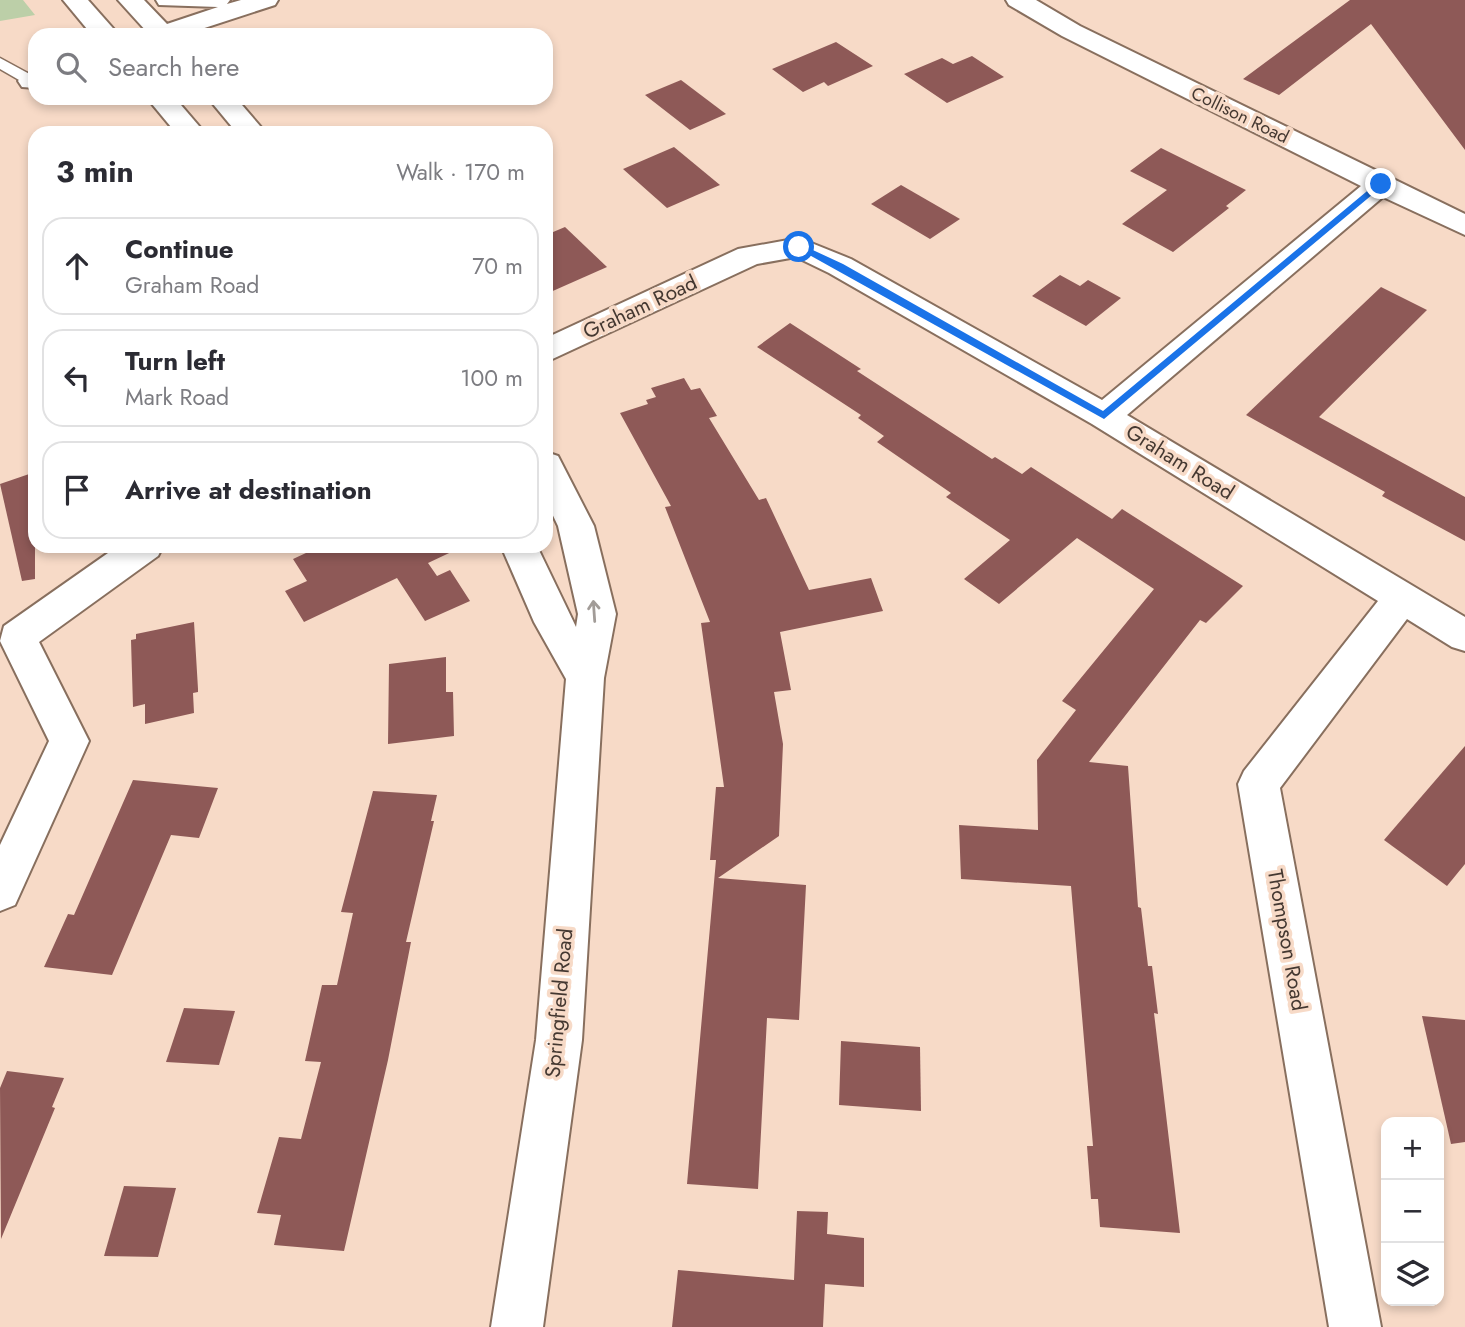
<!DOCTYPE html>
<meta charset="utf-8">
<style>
body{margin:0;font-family:Jost,sans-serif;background:#f7f7f7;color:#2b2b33}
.controls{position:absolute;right:21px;bottom:21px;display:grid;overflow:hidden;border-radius:14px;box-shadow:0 4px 10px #0003}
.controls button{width:63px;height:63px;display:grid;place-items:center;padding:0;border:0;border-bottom:2px solid #e1e1e2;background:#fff;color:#2b2b33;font:35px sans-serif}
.stop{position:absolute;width:21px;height:21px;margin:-16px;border:5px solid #1a73e8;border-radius:50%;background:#fff}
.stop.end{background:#1a73e8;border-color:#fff;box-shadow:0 2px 7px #0008}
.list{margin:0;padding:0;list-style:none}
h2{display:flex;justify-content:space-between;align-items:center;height:91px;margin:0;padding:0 28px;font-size:30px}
h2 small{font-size:23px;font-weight:400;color:#7c7c81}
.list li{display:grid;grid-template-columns:46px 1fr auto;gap:21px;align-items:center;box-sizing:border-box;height:98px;margin:0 14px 14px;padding:0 14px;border:2px solid #e1e1e2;border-radius:21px}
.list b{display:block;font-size:26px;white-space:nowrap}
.list p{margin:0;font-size:23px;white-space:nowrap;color:#7c7c81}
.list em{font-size:23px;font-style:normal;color:#7c7c81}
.icon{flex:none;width:38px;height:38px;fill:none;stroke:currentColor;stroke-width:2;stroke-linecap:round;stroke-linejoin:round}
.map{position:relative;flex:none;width:1465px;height:1327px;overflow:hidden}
.search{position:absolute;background:#fff;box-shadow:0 4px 10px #0003;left:28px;top:28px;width:525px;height:77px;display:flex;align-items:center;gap:18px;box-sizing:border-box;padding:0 24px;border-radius:21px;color:#7c7c81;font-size:26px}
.panel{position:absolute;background:#fff;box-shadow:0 4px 10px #0003;left:28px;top:126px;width:525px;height:427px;border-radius:21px}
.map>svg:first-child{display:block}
.green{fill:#bccfa8}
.building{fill:#8e5957}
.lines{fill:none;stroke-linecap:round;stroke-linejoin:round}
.lane-casing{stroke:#886f5e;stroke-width:3}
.street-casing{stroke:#886f5e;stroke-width:4}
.secondary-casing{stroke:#886f5e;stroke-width:4}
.lane{fill:#fff;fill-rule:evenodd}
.street{fill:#fff;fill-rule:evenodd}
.secondary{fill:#fff;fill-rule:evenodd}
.oneway{stroke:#a29c98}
.route{fill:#1a73e8}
.labels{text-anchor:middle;stroke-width:7;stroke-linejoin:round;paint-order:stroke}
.far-street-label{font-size:18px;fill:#443831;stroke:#f7dac7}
.street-label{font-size:21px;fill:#443831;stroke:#f7dac7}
</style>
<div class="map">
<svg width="1465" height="1327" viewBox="0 0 1465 1327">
<rect width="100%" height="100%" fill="#f7dac7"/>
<path class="green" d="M0 0H23L35 15 0 21Z"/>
<g class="building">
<path d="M1350 0H1465V150L1371 24 1279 95 1243 79Z"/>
<path d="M836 42 873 66 828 86 824 82 803 92 772 69Z"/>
<path d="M972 56 1004 77 947 103 904 74 942 58 953 64Z"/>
<path d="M681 80 726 114 690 130 645 95Z"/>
<path d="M674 147 720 185 667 208 623 169Z"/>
<path d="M1161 148 1246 190 1226 206 1229 208 1173 252 1122 224 1167 190 1130 171Z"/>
<path d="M901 185 960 219 930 239 871 204Z"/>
<path d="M565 227 607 267 546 294V235Z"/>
<path d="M1060 275 1080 286 1088 280 1121 298 1086 326 1032 296Z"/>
<path d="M1381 287 1427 310 1319 417 1465 497V541L1382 496 1385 492 1246 415Z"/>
<path d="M790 323 861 369 857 371 992 459 995 457 1022 474 1031 467 1112 519 1122 509 1243 586 1206 623 1200 620 1089 762 1128 766 1138 907 1141 908 1148 966H1152L1158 1014 1154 1013 1180 1233 1100 1227 1098 1199H1091L1087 1146H1093L1071 886 961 879 959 825 1038 830 1037 760 1076 710 1062 701 1154 589 1077 538 999 604 964 579 1010 540 946 497 951 493 877 442 884 436 858 418 861 415 757 347Z"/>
<path d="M684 378 691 390 700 388 717 416 709 418 759 500 766 498 809 590 871 578 883 611 780 632 791 690 774 692 783 744 779 836 718 878 806 885 799 1020 767 1018 758 1189 687 1184 716 860H710L716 787H724L701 623 710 622 665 507 671 506 620 413 648 404 646 400 656 397 651 388Z"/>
<path d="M35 472V579L22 581 0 484Z"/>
<path d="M321 546H464L428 563 437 576 450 570 470 601 425 621 397 578 304 622 285 591 307 581 293 559Z"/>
<path d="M194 622 198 689V692L193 693 194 713 145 724V704L133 707 131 640 136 639V634Z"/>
<path d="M446 657V692H453L454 736 388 744 389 664Z"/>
<path d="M1465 746V864L1447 886 1384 840Z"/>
<path d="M133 780 218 788 199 838 171 835 112 975 44 967 68 914 74 915Z"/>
<path d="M373 791 437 795 431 821H434L406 942H411L388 1060 344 1251 274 1245 281 1215 257 1213 279 1137 301 1139 321 1062 305 1061 322 985H337L353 913 341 912Z"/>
<path d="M184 1008 235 1011 219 1065 166 1062Z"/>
<path d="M1422 1016 1465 1020V1142L1451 1144Z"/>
<path d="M841 1041 920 1047 921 1111 839 1105Z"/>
<path d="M7 1071 64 1078 52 1107 55 1108 1 1239 0 1088Z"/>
<path d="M124 1186 176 1188 158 1257 104 1256Z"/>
<path d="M797 1211 828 1212 827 1234 864 1238V1287L825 1284 823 1327H672L678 1270 794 1280Z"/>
</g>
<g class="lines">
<g class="lane-casing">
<path id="lane" d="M0 58 35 77V85L26 84 0 69Z"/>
</g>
<g class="street-casing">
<g id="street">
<path d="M1006 0H1036L1080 26 1465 214V235L1383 197 1127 415 1465 617V651L1452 647 1407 619 1280 788 1381 1327H1329L1238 784 1244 771 1378 601 1092 424 829 273 796 257 757 264 546 362V338L738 249 799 238 851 259 1102 400 1361 186 1062 36 1009 5Z"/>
<path d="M118 546H163L158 556 39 642 89 741 15 905 0 911V845L49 741 0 641 4 626Z"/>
</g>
</g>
<g class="secondary-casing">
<g id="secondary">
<path d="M63 0H88L119 35H92Z"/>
<path d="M118 0H144L167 24 218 7 159 5 156 0H230L227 4 241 0H278L275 5 183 35H144L147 32Z"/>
<path d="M35 72V88L22 87 18 81 22 75Z"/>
<path d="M147 98H175L205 133H176Z"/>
<path d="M208 98H236L266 133H237Z"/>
<path d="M546 452 558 456 594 526 616 614 604 678 582 1040 543 1327H491L536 1040 566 679 534 622 501 546H537L576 627 578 614 558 526 546 501Z"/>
</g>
</g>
<use href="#lane" class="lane"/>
<use href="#street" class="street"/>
<use href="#secondary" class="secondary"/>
</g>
<defs><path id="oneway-shaft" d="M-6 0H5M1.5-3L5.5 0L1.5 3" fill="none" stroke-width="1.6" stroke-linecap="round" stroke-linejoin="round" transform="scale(1.75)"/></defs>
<use class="oneway" href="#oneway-shaft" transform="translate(594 611) rotate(-94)"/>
<path class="route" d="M1378 182 1385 184 1104 419 795 247 802 245 843 264 1103 411Z"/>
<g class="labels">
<g class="far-street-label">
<text transform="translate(1240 115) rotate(26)" y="6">Collison Road</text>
</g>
<g class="street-label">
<text transform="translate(640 307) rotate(-25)" y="7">Graham Road</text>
<text transform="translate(1180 462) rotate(32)" y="7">Graham Road</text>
<text transform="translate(1287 940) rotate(80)" y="7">Thompson Road</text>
<text transform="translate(559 1003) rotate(-85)" y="7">Springfield Road</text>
</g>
</g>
</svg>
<div class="controls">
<button>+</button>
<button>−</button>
<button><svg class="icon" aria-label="layers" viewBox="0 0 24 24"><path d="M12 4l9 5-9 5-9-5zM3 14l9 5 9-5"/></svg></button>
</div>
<div class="stop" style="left:799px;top:247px"></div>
<div class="stop end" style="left:1381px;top:184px"></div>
<div class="search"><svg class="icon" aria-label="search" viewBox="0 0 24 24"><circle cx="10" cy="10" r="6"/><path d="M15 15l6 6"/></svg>Search here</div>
<section class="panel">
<h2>3 min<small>Walk · 170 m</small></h2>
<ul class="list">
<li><svg class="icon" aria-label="ahead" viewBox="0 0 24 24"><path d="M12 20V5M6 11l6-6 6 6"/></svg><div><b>Continue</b><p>Graham Road</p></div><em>70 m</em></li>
<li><svg class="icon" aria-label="left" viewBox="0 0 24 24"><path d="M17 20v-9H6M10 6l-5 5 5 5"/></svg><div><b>Turn left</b><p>Mark Road</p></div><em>100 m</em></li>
<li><svg class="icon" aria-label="arrive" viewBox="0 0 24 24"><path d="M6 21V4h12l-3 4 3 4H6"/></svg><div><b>Arrive at destination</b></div></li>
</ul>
</section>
</div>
